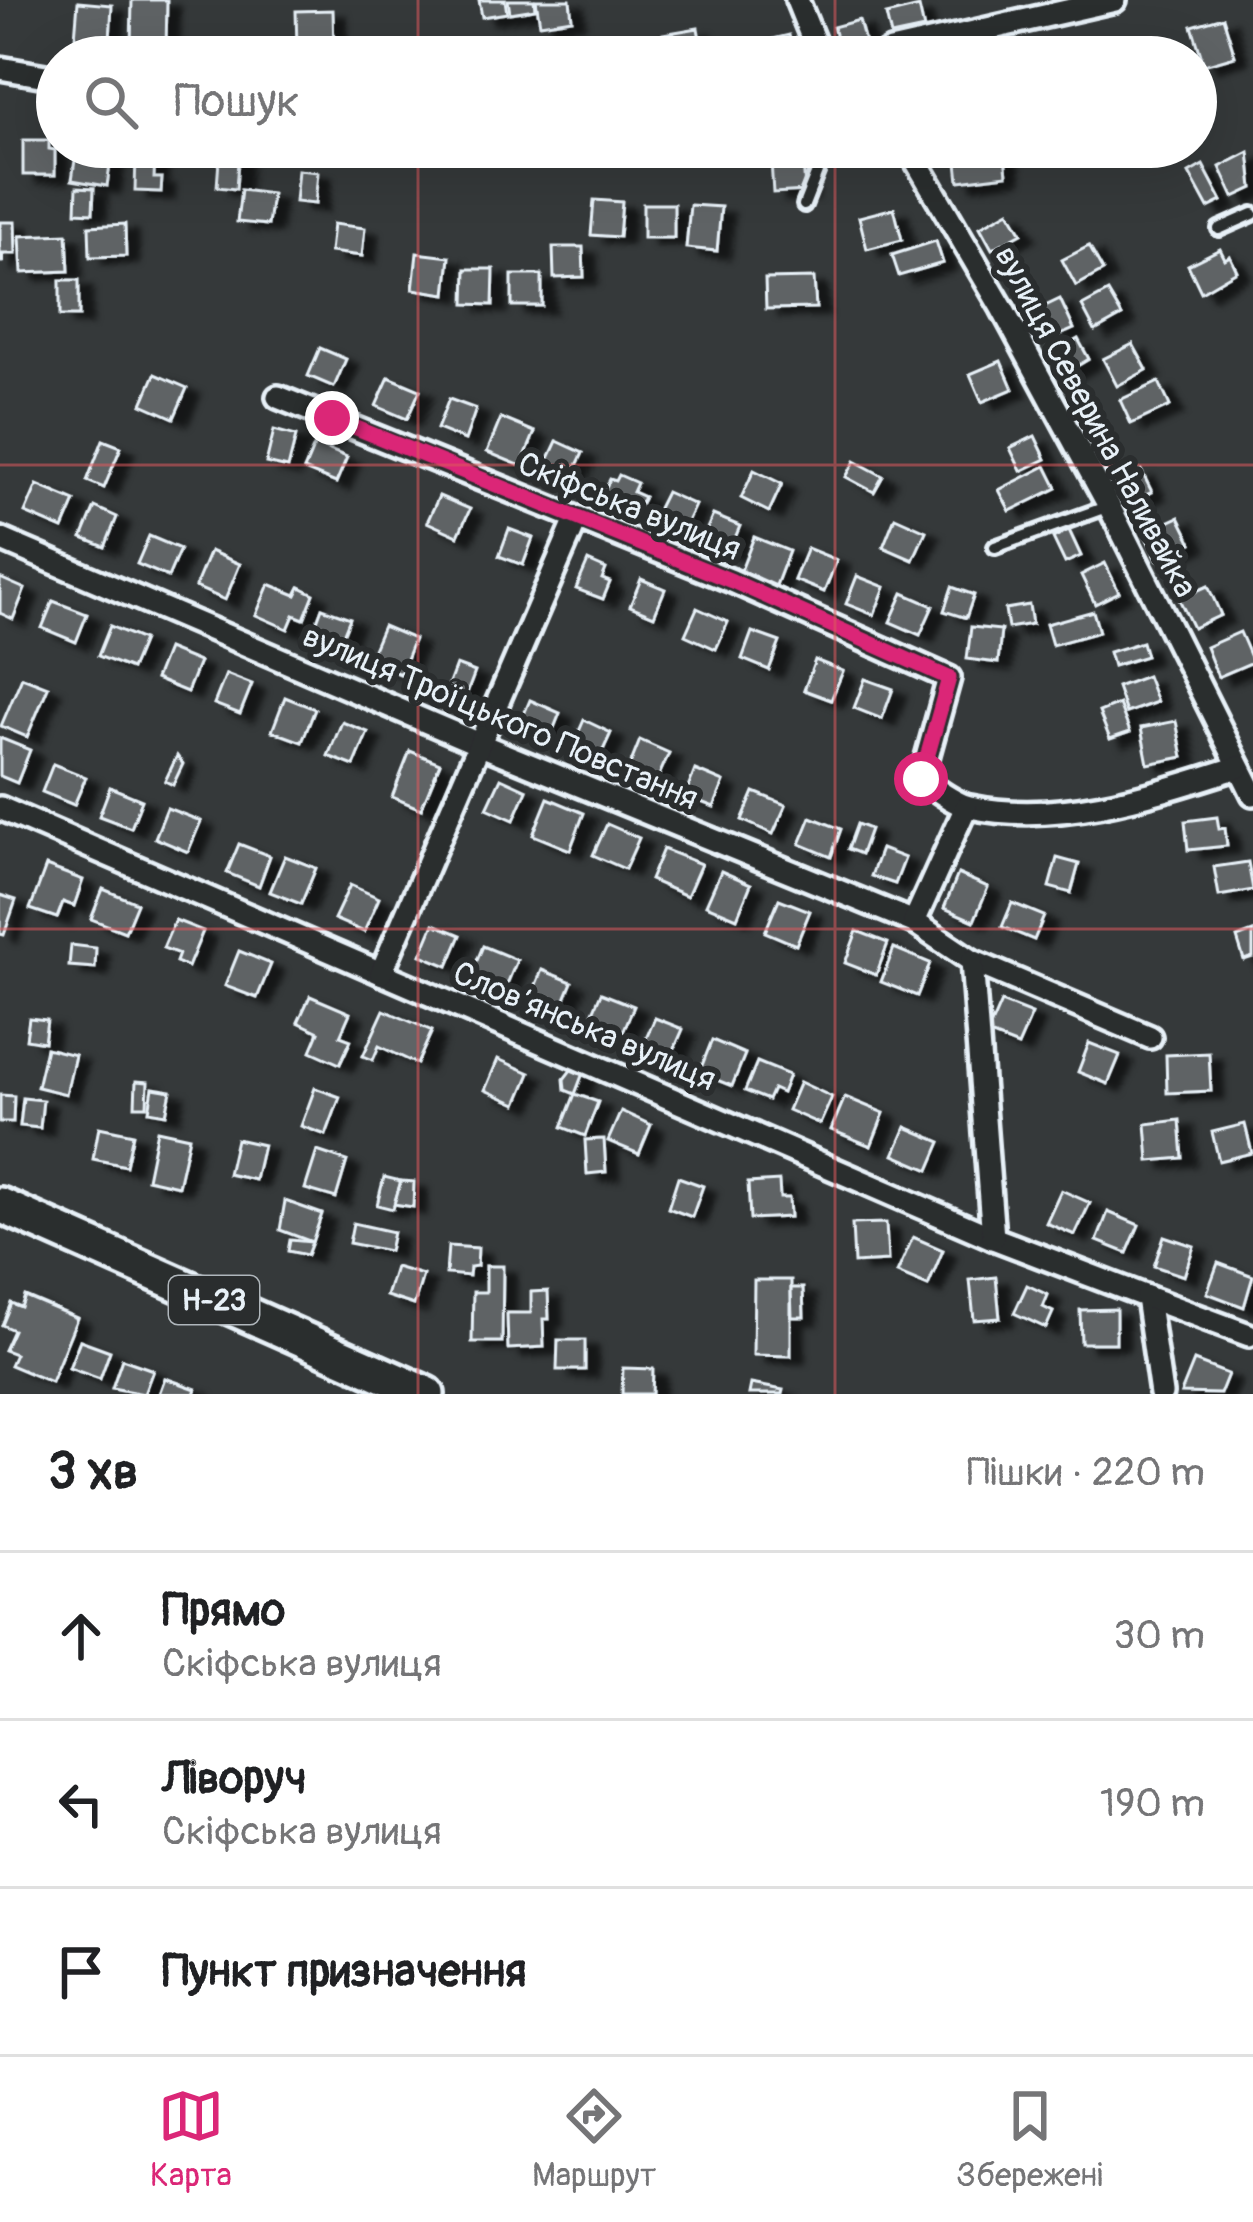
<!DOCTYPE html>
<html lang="uk">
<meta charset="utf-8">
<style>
body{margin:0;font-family:Pangolin,sans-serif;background:#f6f6f6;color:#202124}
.stop{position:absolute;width:36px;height:36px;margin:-27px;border:9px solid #db2777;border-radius:50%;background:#fff}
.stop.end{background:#db2777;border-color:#fff;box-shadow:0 3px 12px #0008}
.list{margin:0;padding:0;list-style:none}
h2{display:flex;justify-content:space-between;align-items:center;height:156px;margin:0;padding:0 48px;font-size:51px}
h2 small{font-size:39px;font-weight:400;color:#757577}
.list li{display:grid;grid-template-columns:78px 1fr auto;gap:36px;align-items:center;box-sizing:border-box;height:168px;padding:0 48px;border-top:3px solid #e0e0e0}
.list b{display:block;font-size:45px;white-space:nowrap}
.list p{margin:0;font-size:39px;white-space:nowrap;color:#757577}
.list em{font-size:39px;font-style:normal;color:#757577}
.icon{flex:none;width:66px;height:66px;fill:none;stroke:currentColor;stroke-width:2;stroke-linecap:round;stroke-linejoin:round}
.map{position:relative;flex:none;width:1253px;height:1394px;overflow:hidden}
.search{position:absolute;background:#fff;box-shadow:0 12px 48px #0002;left:36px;right:36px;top:36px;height:132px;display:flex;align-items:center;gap:30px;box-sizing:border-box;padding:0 42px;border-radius:66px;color:#757577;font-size:45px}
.sheet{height:660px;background:#fff}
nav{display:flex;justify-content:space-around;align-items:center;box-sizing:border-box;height:168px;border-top:3px solid #e0e0e0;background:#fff;font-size:33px;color:#757577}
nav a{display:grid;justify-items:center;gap:6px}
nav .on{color:#db2777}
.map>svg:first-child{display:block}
.building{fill:#5f6365;stroke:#e8f1f8;stroke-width:3;filter:url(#shadow)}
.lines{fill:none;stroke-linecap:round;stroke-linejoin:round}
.lane-casing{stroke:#e8f1f8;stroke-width:20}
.street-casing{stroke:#e8f1f8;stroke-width:30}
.primary-casing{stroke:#e8f1f8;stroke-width:42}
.lane{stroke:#2a2d2e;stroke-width:10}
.street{stroke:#2a2d2e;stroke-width:21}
.primary{stroke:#2a2d2e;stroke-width:33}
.route{stroke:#db2777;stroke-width:15}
.grid{fill:none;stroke:#da5a5c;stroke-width:3;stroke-opacity:0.55}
.labels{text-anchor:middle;stroke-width:12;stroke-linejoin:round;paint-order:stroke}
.shield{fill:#2a2d2e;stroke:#afb6bb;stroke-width:3}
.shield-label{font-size:30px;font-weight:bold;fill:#e8f1f8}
.street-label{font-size:33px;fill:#e8f1f8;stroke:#2a2d2e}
</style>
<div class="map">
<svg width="1253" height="1394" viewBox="0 0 1253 1394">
<defs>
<filter id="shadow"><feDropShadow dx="13" dy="7" stdDeviation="3" flood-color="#0009"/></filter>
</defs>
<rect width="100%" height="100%" fill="#35393a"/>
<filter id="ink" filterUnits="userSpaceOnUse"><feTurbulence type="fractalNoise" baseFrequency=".00833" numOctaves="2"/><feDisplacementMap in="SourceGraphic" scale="24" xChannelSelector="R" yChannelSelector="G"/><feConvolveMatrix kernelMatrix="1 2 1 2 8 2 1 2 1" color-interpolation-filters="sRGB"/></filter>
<g filter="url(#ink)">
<g class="building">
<path d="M132 0H167L166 49H131Z"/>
<path d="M479 0H505L507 13 482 17Z"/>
<path d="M508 0H534L535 9 510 13Z"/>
<path d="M536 0H570L572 19 540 24Z"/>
<path d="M78 2 112 5 110 40 75 38Z"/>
<path d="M919 7 924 29 891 36 886 15Z"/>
<path d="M333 10 334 51 297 52V57H263L262 48 297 47 296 11Z"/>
<path d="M1223 17 1235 56 1204 65 1192 26Z"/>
<path d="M859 20 865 42 839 49 833 27Z"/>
<path d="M698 28 703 57H667L663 34Z"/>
<path d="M789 35 794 57H756L752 44Z"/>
<path d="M1104 39 1112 57H1082L1079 50Z"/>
<path d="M23 140H49V149L55 150V175H23Z"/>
<path d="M77 147 112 150 107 186 72 180Z"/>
<path d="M220 147H239L236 189 217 187Z"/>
<path d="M1004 147 1007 175 959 181 956 153Z"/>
<path d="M1249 152 1253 188 1234 197 1220 167Z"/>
<path d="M136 156H155L154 178H162L161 192 135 191Z"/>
<path d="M803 159 805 191 773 193 771 161Z"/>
<path d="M1203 165 1222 201 1208 208 1189 173Z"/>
<path d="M298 170 318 172 315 204 295 202Z"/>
<path d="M77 187 94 188 93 213 76 212Z"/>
<path d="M241 190 272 194 268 225 237 222Z"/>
<path d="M594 200 622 202 619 237 591 235Z"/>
<rect x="643" y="204" width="31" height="34"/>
<path d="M690 205 721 207 717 251 686 248Z"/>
<path d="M894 208 902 240 867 249 859 217Z"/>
<path d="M1009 211 1022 233 992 249 980 227Z"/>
<path d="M0 222H15L16 254H3V262H0Z"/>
<path d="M125 224 126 256 90 257 89 226Z"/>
<path d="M333 224 365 228 362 256 330 252Z"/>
<path d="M67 234 69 271 22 273 20 236Z"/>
<path d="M936 241 943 263 899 276 892 255Z"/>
<path d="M1089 246 1103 271 1076 286 1062 260Z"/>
<path d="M553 247H583L584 277 554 278Z"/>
<path d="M1220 249 1225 259 1230 256 1237 271 1201 292 1188 265Z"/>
<path d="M417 253 450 257 446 294 413 289Z"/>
<path d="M466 269H494L493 305 465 304Z"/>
<rect x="512" y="275" width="30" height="31"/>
<path d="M814 278 816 308 766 309 765 279Z"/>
<rect x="60" y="280" width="19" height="36"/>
<path d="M1108 292 1122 316 1095 331 1082 306Z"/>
<path d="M1060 299 1074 329 1058 336 1053 326 1042 331 1033 312Z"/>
<path d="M1078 339 1089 359 1064 374 1052 354Z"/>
<path d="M1133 344 1147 370 1117 386 1103 359Z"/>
<path d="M320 348 346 359 334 387 308 376Z"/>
<path d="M1001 361 1013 389 982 402 970 374Z"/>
<path d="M155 374 187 388 174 418 142 404Z"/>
<path d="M389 377 420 390 407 419 376 406Z"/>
<path d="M1159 382 1170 406 1131 424 1120 400Z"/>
<path d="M449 399 476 409 465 440 437 429Z"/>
<path d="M501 418 535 432 521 466 487 452Z"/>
<path d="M274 430 296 436 288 468 266 463Z"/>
<path d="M1035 436 1046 459 1021 471 1010 448Z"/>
<path d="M103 440 121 447 104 488 87 481Z"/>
<path d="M557 441 583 453 568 484 542 473Z"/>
<path d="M315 444 347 457 336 483 304 470Z"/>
<path d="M855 461 883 476 874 492 846 477Z"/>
<path d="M1046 466 1057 488 1010 511 999 490Z"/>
<path d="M754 470 782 484 769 512 741 498Z"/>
<path d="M1141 470 1152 492 1126 504 1115 482Z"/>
<path d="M619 475 637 483 633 492 644 497 636 513 601 497 610 479 616 481Z"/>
<path d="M37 485 75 501 63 529 25 513Z"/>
<path d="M666 492 695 505 682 532 653 518Z"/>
<path d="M439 496 470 509 458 536 427 522Z"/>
<path d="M95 507 117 517 105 547 82 538Z"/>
<path d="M713 515 740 526 729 552 702 540Z"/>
<path d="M895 517 926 531 913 560 883 547Z"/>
<path d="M1179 517 1192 543 1157 560 1144 533Z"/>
<path d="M509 529 533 538 523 565 499 556Z"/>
<path d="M1069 530 1081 556 1065 563 1053 538Z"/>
<path d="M149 536 180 549 168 577 137 564Z"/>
<path d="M754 537 789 551 775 588 740 573Z"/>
<path d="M807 548 837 560 824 592 794 580Z"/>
<path d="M210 551 240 564 225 600 195 587Z"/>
<path d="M588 561 606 569 602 579 610 582 603 599 576 589Z"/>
<path d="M1105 563 1119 592 1095 604 1081 575Z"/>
<path d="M857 576 885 587 874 615 846 604Z"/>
<path d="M0 578 25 589 13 619 0 613Z"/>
<path d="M641 579 665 589 654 616 630 606Z"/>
<path d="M269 584 296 595 300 587 314 594 304 619 294 615 288 629 256 615Z"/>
<path d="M1208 586 1221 615 1193 628 1179 599Z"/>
<path d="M952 587 974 595 966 618 944 611Z"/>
<path d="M903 593 933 606 920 635 890 622Z"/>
<path d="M53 601 87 614 76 642 42 628Z"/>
<path d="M1029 605 1032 624 1008 628 1005 609Z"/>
<path d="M322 608 350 618 337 650 310 640Z"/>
<path d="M697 608 728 622 716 649 685 635Z"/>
<path d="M1093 611 1099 632 1052 645 1046 624Z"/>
<path d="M110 626 143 640 131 669 98 656Z"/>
<path d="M383 626 414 639 400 674 368 661Z"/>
<path d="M971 627 1001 630 998 663 967 659Z"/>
<path d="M752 632 780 642 769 670 742 659Z"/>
<path d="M1240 632 1253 662 1218 677 1206 647Z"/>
<path d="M1142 642 1146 656 1113 666 1109 652Z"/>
<path d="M167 649 199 662 187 692 155 679Z"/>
<path d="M815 660 843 671 831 700 804 690Z"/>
<path d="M456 665 475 672 464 701 445 694Z"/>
<path d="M226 674 252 684 240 714 214 704Z"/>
<path d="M1147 676 1157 702 1126 713 1117 687Z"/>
<path d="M22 677 48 687 27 737 1 726Z"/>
<path d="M865 679 893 689 882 719 854 708Z"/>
<path d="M285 697 315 709 302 742 272 731Z"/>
<path d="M530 700 560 713 550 738 519 726Z"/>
<path d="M1119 704 1130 732 1110 739 1099 712Z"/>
<path d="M584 720 611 733 599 759 572 747Z"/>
<path d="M1176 721 1183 757 1148 764 1141 728Z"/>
<path d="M342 722 368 732 354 766 328 756Z"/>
<path d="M0 738 30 750 17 783 0 776Z"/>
<path d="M640 740 669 753 656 782 628 770Z"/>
<path d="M410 751 440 763 421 809 392 797Z"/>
<path d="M177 756 183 764 173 785 165 781Z"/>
<path d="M53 764 86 777 74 805 42 792Z"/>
<path d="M695 770 724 782 714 807 685 796Z"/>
<path d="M501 778 527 790 514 820 487 808Z"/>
<path d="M110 787 142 800 131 828 99 816Z"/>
<path d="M754 792 786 805 773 834 742 820Z"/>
<path d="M548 798 584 813 570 850 533 835Z"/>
<path d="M167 808 201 821 188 852 155 838Z"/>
<path d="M811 817 841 829 831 857 800 844Z"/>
<path d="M1217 817 1219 829 1225 828 1227 846 1188 850 1185 821Z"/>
<path d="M607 824 639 838 625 869 593 855Z"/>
<path d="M857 824 870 829 861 854 848 849Z"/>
<path d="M239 844 270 856 259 886 227 873Z"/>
<path d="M663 849 701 864 687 896 650 880Z"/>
<path d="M881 849 905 858 895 884 871 876Z"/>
<path d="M285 856 316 868 301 904 270 892Z"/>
<path d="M1057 858 1079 864 1071 893 1049 887Z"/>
<path d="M1248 862 1253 890 1219 896 1214 867Z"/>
<path d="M46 866 83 880 74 906 63 902 57 918 30 909Z"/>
<path d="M721 871 751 884 737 918 706 905Z"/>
<path d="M958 874 988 887 974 921 944 908Z"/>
<path d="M350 885 379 898 364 932 334 919Z"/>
<path d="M103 889 137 903 125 932 91 919Z"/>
<path d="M0 895 16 900 4 935 0 934Z"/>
<path d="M779 899 810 911 796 945 765 932Z"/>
<path d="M1012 903 1044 916 1034 940 1002 927Z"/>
<path d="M175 920 203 931 188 967 176 962 179 954 163 948Z"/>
<path d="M434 924 461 935 448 966 421 955Z"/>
<path d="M857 931 888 943 876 975 845 963Z"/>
<path d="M1253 932V957L1244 960 1237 938Z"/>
<path d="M71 945 96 948 95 968 69 966Z"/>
<path d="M483 946 517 960 505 989 471 975Z"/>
<path d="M894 948 930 963 917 996 881 982Z"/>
<path d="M239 951 271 964 257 998 225 986Z"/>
<path d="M542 970 572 982 560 1011 530 999Z"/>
<path d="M601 993 634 1006 620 1039 587 1026Z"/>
<path d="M310 996 350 1013 340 1036 351 1040 340 1064 311 1051 319 1032 298 1022Z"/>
<path d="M1001 1002 1032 1014 1018 1046 987 1034Z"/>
<path d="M384 1010 432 1031 417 1064 379 1046 373 1060 363 1056Z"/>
<path d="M29 1018 47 1020 44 1042 26 1039Z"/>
<path d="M655 1018 683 1029 670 1059 642 1048Z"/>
<path d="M712 1040 745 1054 732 1086 699 1073Z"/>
<path d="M1089 1043 1120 1055 1108 1084 1078 1072Z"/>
<path d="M46 1048 75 1055 66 1094 37 1087Z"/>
<path d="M1209 1053 1211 1091 1167 1093 1166 1055Z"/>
<path d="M498 1059 530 1073 517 1104 485 1090Z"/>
<path d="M757 1062 789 1075 782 1093 773 1089 768 1100 745 1091Z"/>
<path d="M574 1066 583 1073 575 1094 565 1090 564 1079Z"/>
<path d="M136 1081 148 1082 147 1106H135Z"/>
<path d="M800 1082 832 1097 820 1124 788 1110Z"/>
<path d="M153 1088 171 1091 166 1114 149 1111Z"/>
<path d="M315 1088 340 1097 326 1135 301 1126Z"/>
<path d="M575 1094 598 1102 585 1136 562 1127Z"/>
<path d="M0 1095 14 1096 13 1122H0Z"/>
<path d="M845 1097 884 1113 871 1146 831 1130Z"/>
<path d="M23 1098 43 1100 40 1128 20 1126Z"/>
<path d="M621 1111 651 1125 639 1154 608 1141Z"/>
<path d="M1180 1120 1183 1158 1149 1161 1146 1124Z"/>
<path d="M1245 1124 1252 1153 1219 1161 1212 1132Z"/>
<path d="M99 1127 133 1134 126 1166 93 1159Z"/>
<path d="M906 1127 941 1142 929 1170 894 1155Z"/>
<path d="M157 1130 189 1137 178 1186 147 1179Z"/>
<path d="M236 1139 263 1145 255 1180 228 1174Z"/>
<path d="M604 1139 606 1172 587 1174 585 1140Z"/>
<path d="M317 1151 347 1161 336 1198 305 1189Z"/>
<path d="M384 1177 401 1181 393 1209 377 1205Z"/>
<path d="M678 1177 703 1186 692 1217 668 1208Z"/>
<path d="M401 1181 414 1182 413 1207 394 1204Z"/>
<path d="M779 1181 780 1198H789L790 1217 750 1219 748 1183Z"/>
<path d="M1061 1190 1090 1203 1075 1235 1046 1223Z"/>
<path d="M285 1201 322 1214 312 1242 280 1230Z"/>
<path d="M1108 1212 1139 1225 1127 1253 1097 1241Z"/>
<path d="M353 1223 393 1232 389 1251 349 1243Z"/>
<path d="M886 1223 888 1261 854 1263 852 1224Z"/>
<path d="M1164 1236 1194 1246 1184 1276 1154 1266Z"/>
<path d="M913 1237 943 1250 928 1286 897 1273Z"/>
<path d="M290 1240 312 1242 307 1255 288 1251Z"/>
<path d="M448 1246 478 1248 477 1266 470 1267 469 1276 446 1274Z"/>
<path d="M1218 1263 1253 1276 1244 1307 1207 1293Z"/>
<path d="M486 1266H503L502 1342H472L473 1292H486Z"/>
<path d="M395 1267 423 1275 414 1305 386 1296Z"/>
<path d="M996 1277 1000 1318 974 1320 970 1280Z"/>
<path d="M754 1280H791V1356L753 1355Z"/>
<path d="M1027 1285 1048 1295 1043 1307 1053 1312 1046 1328 1014 1313Z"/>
<path d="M791 1288H803L804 1317H792Z"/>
<path d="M548 1291 549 1319H543L544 1347 508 1349 507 1313H531V1292Z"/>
<path d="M25 1296 77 1318 51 1382 10 1365 15 1354 4 1350 13 1330 2 1325 11 1303 21 1307Z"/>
<path d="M1116 1309V1343H1081L1080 1310Z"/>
<path d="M80 1340 110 1351 100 1379 69 1368Z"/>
<path d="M558 1340H585V1370H557Z"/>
<path d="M122 1359 153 1370 144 1394 112 1388Z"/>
<path d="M1194 1361 1228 1374 1220 1394 1181 1393Z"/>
<path d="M623 1368 653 1369 652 1394H622Z"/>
<path d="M165 1378 196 1389 194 1394H159Z"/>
<path d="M751 1384 783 1390 782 1394H749Z"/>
</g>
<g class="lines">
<g class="lane-casing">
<g id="lane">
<path d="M804 205 827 147"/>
<path d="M1219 229 1253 214"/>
<path d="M995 547 1109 506"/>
</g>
</g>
<g class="street-casing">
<g id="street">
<path d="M797 0 820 57"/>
<path d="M881 57 891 51 1115 0"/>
<path d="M0 68 57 78"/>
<path d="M908 147 1002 308 1109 506 1253 794"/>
<path d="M278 397 732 581 949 678 921 779C935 788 954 804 970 807 1060 826 1154 794 1239 767"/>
<path d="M0 539 481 745 914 922 972 961 1150 1037"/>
<path d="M0 808 993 1238 1147 1297 1161 1394"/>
<path d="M914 922 966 807"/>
<path d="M972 961 993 1238"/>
<path d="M381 973 576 520"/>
<path d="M1147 1297 1249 1335"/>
</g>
</g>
<g class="primary-casing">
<path id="primary" d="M0 1205 427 1394"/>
</g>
<use href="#lane" class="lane"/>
<use href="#street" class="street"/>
<use href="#primary" class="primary"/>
</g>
</g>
<g class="lines" filter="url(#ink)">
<path class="route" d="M332 418 732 581 949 678 921 779"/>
</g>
<path class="grid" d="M418 0V57M835 0V57M418 147V1394M835 147V1394M0 465H1253M0 929H1253"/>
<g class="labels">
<rect class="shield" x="169" y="1276" width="90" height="48" rx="9"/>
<g class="shield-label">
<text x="214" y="1310">Н-23</text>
</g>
<g class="street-label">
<text transform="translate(1097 421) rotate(62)" y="12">вулиця Северина Наливайка</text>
<text transform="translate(630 505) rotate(22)" y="12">Скіфська вулиця</text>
<text transform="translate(501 716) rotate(23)" y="12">вулиця Троїцького Повстання</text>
<text transform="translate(585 1025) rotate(23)" y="12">Словʼянська вулиця</text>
</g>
</g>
</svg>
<div class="stop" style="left:921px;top:779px"></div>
<div class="stop end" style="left:332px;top:418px"></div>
<div class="search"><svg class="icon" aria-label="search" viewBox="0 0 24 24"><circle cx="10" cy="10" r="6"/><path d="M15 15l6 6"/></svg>Пошук</div>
</div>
<section class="sheet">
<h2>3 хв<small>Пішки · 220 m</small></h2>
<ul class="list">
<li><svg class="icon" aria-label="ahead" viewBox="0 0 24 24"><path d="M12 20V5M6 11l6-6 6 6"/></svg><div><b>Прямо</b><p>Скіфська вулиця</p></div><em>30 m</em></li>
<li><svg class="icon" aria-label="left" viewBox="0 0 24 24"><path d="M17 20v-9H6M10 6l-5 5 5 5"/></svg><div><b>Ліворуч</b><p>Скіфська вулиця</p></div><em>190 m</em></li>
<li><svg class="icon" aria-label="arrive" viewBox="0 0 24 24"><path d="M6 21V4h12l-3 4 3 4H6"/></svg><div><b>Пункт призначення</b></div></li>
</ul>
</section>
<nav>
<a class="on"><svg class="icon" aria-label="map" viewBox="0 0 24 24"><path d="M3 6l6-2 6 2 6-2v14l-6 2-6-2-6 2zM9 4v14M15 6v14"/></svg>Карта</a>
<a><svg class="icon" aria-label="directions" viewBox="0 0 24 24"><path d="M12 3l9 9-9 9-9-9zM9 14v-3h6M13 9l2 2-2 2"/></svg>Маршрут</a>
<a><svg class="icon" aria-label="saved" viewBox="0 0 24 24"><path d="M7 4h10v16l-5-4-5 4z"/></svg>Збережені</a>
</nav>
